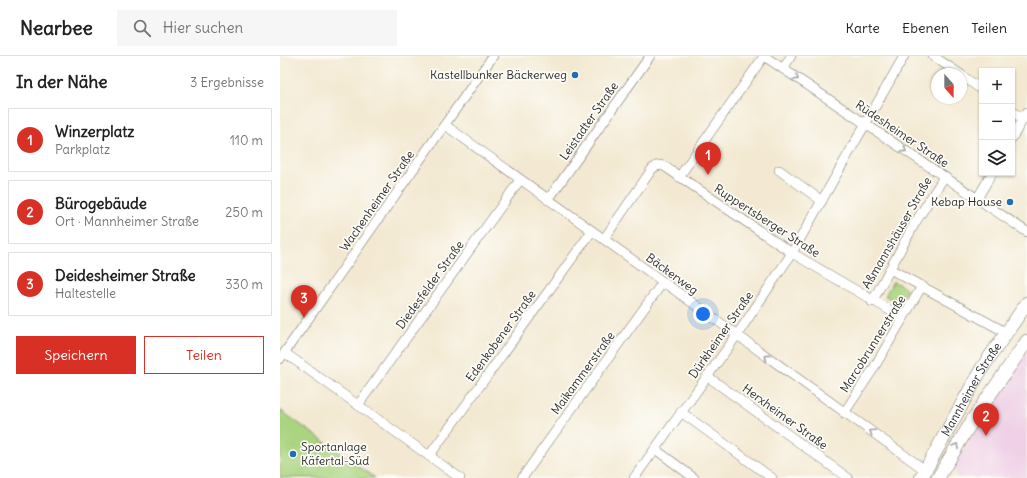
<!DOCTYPE html>
<html lang="de">
<meta charset="utf-8">
<style>
body{margin:0;font-family:Delius,sans-serif;background:#f6f6f6;color:#222}
.controls{position:absolute;right:12px;top:12px;display:grid;overflow:hidden;border-radius:0px;box-shadow:0 1px 3px #0004}
.controls button{width:36px;height:36px;display:grid;place-items:center;padding:0;border:0;border-bottom:1px solid #e0e0e0;background:#fff;color:#222;font:20px sans-serif}
.compass{position:absolute;left:651px;top:12px;width:36px;height:36px;border-radius:50%;background:#fff;box-shadow:0 1px 3px #0004;rotate:159deg}
.you{position:absolute;left:423px;top:258px;width:14px;height:14px;margin:-10px;border:3px solid #fff;border-radius:50%;background:#1a73e8;box-shadow:0 0 0 6px #1a73e833}
.badge{display:grid;place-items:center;width:26px;height:26px;border-radius:50%;background:#d93025;color:#fff;font-size:13px;font-weight:700}
.pin{position:absolute;translate:-50% -33px;filter:drop-shadow(0 1px 2px #0008)}
.pin::after{content:'';position:absolute;top:21px;width:14px;height:12px;background:inherit;clip-path:polygon(0 0,100% 0,50% 100%)}
.list{margin:0;padding:0;list-style:none}
h2{display:flex;justify-content:space-between;align-items:center;height:52px;margin:0;padding:0 16px;font-size:17px}
h2 small{font-size:13px;font-weight:400;color:#767676}
.list li{display:grid;grid-template-columns:26px 1fr auto;gap:12px;align-items:center;box-sizing:border-box;height:64px;margin:0 8px 8px;padding:0 8px;border:1px solid #e0e0e0;border-radius:0px}
.list b{display:block;font-size:15px;white-space:nowrap}
.list p{margin:0;font-size:13px;white-space:nowrap;color:#767676}
.list em{font-size:13px;font-style:normal;color:#767676}
.actions{display:flex;gap:8px;padding:12px 16px}
.actions a{flex:1;padding:9px 0;border:1px solid #d93025;border-radius:0px;text-align:center;font-size:14px;color:#d93025}
.actions .main{background:#d93025;color:#fff}
.icon{flex:none;width:22px;height:22px;fill:none;stroke:currentColor;stroke-width:2;stroke-linecap:round;stroke-linejoin:round}
.map{position:relative;flex:none;width:747px;height:422px;overflow:hidden}
header{display:flex;align-items:center;gap:24px;box-sizing:border-box;height:56px;padding:0 20px;background:#fff;border-bottom:1px solid #e0e0e0}
header strong{font-size:19px}
nav{display:flex;gap:22px;margin-inline-start:auto;font-size:14px}
.search{width:280px;height:36px;background:#f6f6f6;display:flex;align-items:center;gap:10px;box-sizing:border-box;padding:0 14px;border-radius:0px;color:#767676;font-size:15px}
main{display:flex}
aside{flex:1;background:#fff}
.map>svg:first-child{display:block}
.built{fill:#efd0e6}
.green{fill:#aad47f;stroke:#6a8055}
.lines{fill:none;stroke-linecap:round;stroke-linejoin:round}
.street-casing{stroke:#716e65;stroke-width:10}
.secondary-casing{stroke:#716e65;stroke-width:14}
.street{stroke:#fff;stroke-width:9}
.secondary{stroke:#fff;stroke-width:13}
.oneway{stroke:#a0a0a0}
.poi-dot{fill:#1f6fb2;stroke:#fdfcf7;stroke-width:1.5}
.labels{text-anchor:middle;stroke-width:3.5;stroke-linejoin:round;paint-order:stroke}
.poi-label{font-size:12px;fill:#2b2b2b;stroke:#fdfcf7;text-anchor:end}
.street-label{font-size:12px;fill:#2b2b2b;stroke:#fdfcf7}
</style>
<header>
<strong>Nearbee</strong>
<div class="search"><svg class="icon" aria-label="search" viewBox="0 0 24 24"><circle cx="10" cy="10" r="6"/><path d="M15 15l6 6"/></svg>Hier suchen</div>
<nav><a>Karte</a><a>Ebenen</a><a>Teilen</a></nav>
</header>
<main>
<aside>
<h2>In der Nähe<small>3 Ergebnisse</small></h2>
<ul class="list">
<li><span class="badge">1</span><div><b>Winzerplatz</b><p>Parkplatz</p></div><em>110 m</em></li>
<li><span class="badge">2</span><div><b>Bürogebäude</b><p>Ort · Mannheimer Straße</p></div><em>250 m</em></li>
<li><span class="badge">3</span><div><b>Deidesheimer Straße</b><p>Haltestelle</p></div><em>330 m</em></li>
</ul>
<div class="actions"><a class="main">Speichern</a><a>Teilen</a></div>
</aside>
<div class="map">
<svg width="747" height="422" viewBox="0 0 747 422">
<rect width="100%" height="100%" fill="#fdfcf7"/>
<filter id="ink" filterUnits="userSpaceOnUse"><feTurbulence type="fractalNoise" baseFrequency=".025" numOctaves="2"/><feDisplacementMap in="SourceGraphic" scale="8" xChannelSelector="R" yChannelSelector="G"/><feConvolveMatrix kernelMatrix="1 2 1 2 8 2 1 2 1" color-interpolation-filters="sRGB"/></filter>
<filter id="wash" filterUnits="userSpaceOnUse"><feTurbulence type="fractalNoise" baseFrequency=".012" numOctaves="4" result="noise"/><feDisplacementMap in="SourceGraphic" scale="16" xChannelSelector="R" yChannelSelector="G"/><feGaussianBlur stdDeviation="0.9" result="paint"/><feColorMatrix in="noise" values="0 0 0 0 0 0 0 0 0 0 0 0 0 0 0 0 0 1.4 0 .05"/><feComposite in="paint" operator="in"/></filter>
<g filter="url(#wash)">
<rect width="100%" height="100%" fill="#f3e9d2"/>
<path class="built" d="M747 295V422H677L674 408Z"/>
<g class="green">
<path d="M613 225 627 233 620 247 605 240Z"/>
<path d="M0 354 95 422H0Z"/>
</g>
</g>
<g filter="url(#ink)">
<g class="lines">
<g class="street-casing">
<g id="street">
<path d="M484 0 747 176"/>
<path d="M653 0 680 18"/>
<path d="M503 13 511 0"/>
<path d="M681 19 702 34"/>
<path d="M732 55 743 63"/>
<path d="M165 69 645 414"/>
<path d="M732 82 747 56"/>
<path d="M499 114 542 145"/>
<path d="M399 121 484 0"/>
<path d="M697 143 712 117"/>
<path d="M268 144 370 0"/>
<path d="M324 183 372 113 378 109 384 110 512 197 623 262"/>
<path d="M610 213 727 277"/>
<path d="M592 246 635 167 664 121"/>
<path d="M5 297 180 422"/>
<path d="M0 303 213 0"/>
<path d="M427 320 568 422"/>
<path d="M78 349 240 124"/>
<path d="M401 356 492 422"/>
<path d="M564 357 592 315 642 230"/>
<path d="M375 393 414 422"/>
<path d="M149 400 312 175"/>
<path d="M242 422 383 226"/>
<path d="M354 422 457 279 512 197 624 0"/>
</g>
</g>
<g class="secondary-casing">
<g id="secondary">
<path id="s1" d="M641 422 702 312 747 247"/>
<path d="M658 422 695 360 747 285"/>
</g>
</g>
<use href="#street" class="street"/>
<use href="#secondary" class="secondary"/>
</g>
<defs><path id="oneway-chevron" d="M-2-3.5L2.5 0L-2 3.5" fill="none" stroke-width="1.6" stroke-linecap="round" stroke-linejoin="round"/></defs>
<g class="oneway">
<use href="#oneway-chevron" transform="translate(516 22) rotate(34)"/>
<use href="#oneway-chevron" transform="translate(624 94) rotate(34)"/>
<use href="#oneway-chevron" transform="translate(487 301) rotate(-144)"/>
<use href="#oneway-chevron" transform="translate(592 376) rotate(-145)"/>
<use href="#oneway-chevron" transform="translate(676 390) rotate(-59)"/>
</g>
</g>
<g class="poi-dot">
<circle cx="295" cy="19" r="4"/>
<circle cx="730" cy="146" r="4"/>
<circle cx="13" cy="398" r="4"/>
</g>
<g class="labels">
<g class="poi-label">
<text x="287" y="23">Kastellbunker Bäckerweg</text>
<text x="722" y="150">Kebap House</text>
<text x="21" y="395" text-anchor="start">Sportanlage<tspan x="21" dy="14">Käfertal-Süd</tspan></text>
</g>
<g class="street-label">
<text transform="translate(309 65) rotate(-55)" y="4">Leistadter Straße</text>
<text transform="translate(622 78) rotate(34)" y="4">Rüdesheimer Straße</text>
<text transform="translate(97 145) rotate(-55)" y="4">Wachenheimer Straße</text>
<text transform="translate(487 165) rotate(33)" y="4">Ruppertsberger Straße</text>
<text transform="translate(617 177) rotate(-60)" y="4">Aßmannshäuser Straße</text>
<text transform="translate(392 218) rotate(36)" y="4">Bäckerweg</text>
<text transform="translate(150 229) rotate(-54)" y="4">Diedesfelder Straße</text>
<text transform="translate(441 279) rotate(-55)" y="4">Dürkheimer Straße</text>
<text transform="translate(221 280) rotate(-54)" y="4">Edenkobener Straße</text>
<text transform="translate(593 288) rotate(-58)" y="4">Marcobrunnerstraße</text>
<text transform="translate(303 317) rotate(-54)" y="4">Maikammerstraße</text>
<text dy="4" stroke="none"><textPath href="#s1" startOffset="102">Mannheimer Straße</textPath></text>
<text transform="translate(505 361) rotate(36)" y="4">Herxheimer Straße</text>
</g>
</g>
</svg>
<div class="controls">
<button>+</button>
<button>−</button>
<button><svg class="icon" aria-label="layers" viewBox="0 0 24 24"><path d="M12 4l9 5-9 5-9-5zM3 14l9 5 9-5"/></svg></button>
</div>
<svg class="compass" viewBox="-18 -18 36 36"><path d="M0-13l5 13h-10z" fill="#e53935"/><path d="M0 13l5-13h-10z" fill="#767676"/></svg>
<div class="you"></div>
<div class="pin badge" style="left:428px;top:119px">1</div>
<div class="pin badge" style="left:706px;top:380px">2</div>
<div class="pin badge" style="left:24px;top:262px">3</div>
</div>
</main>
